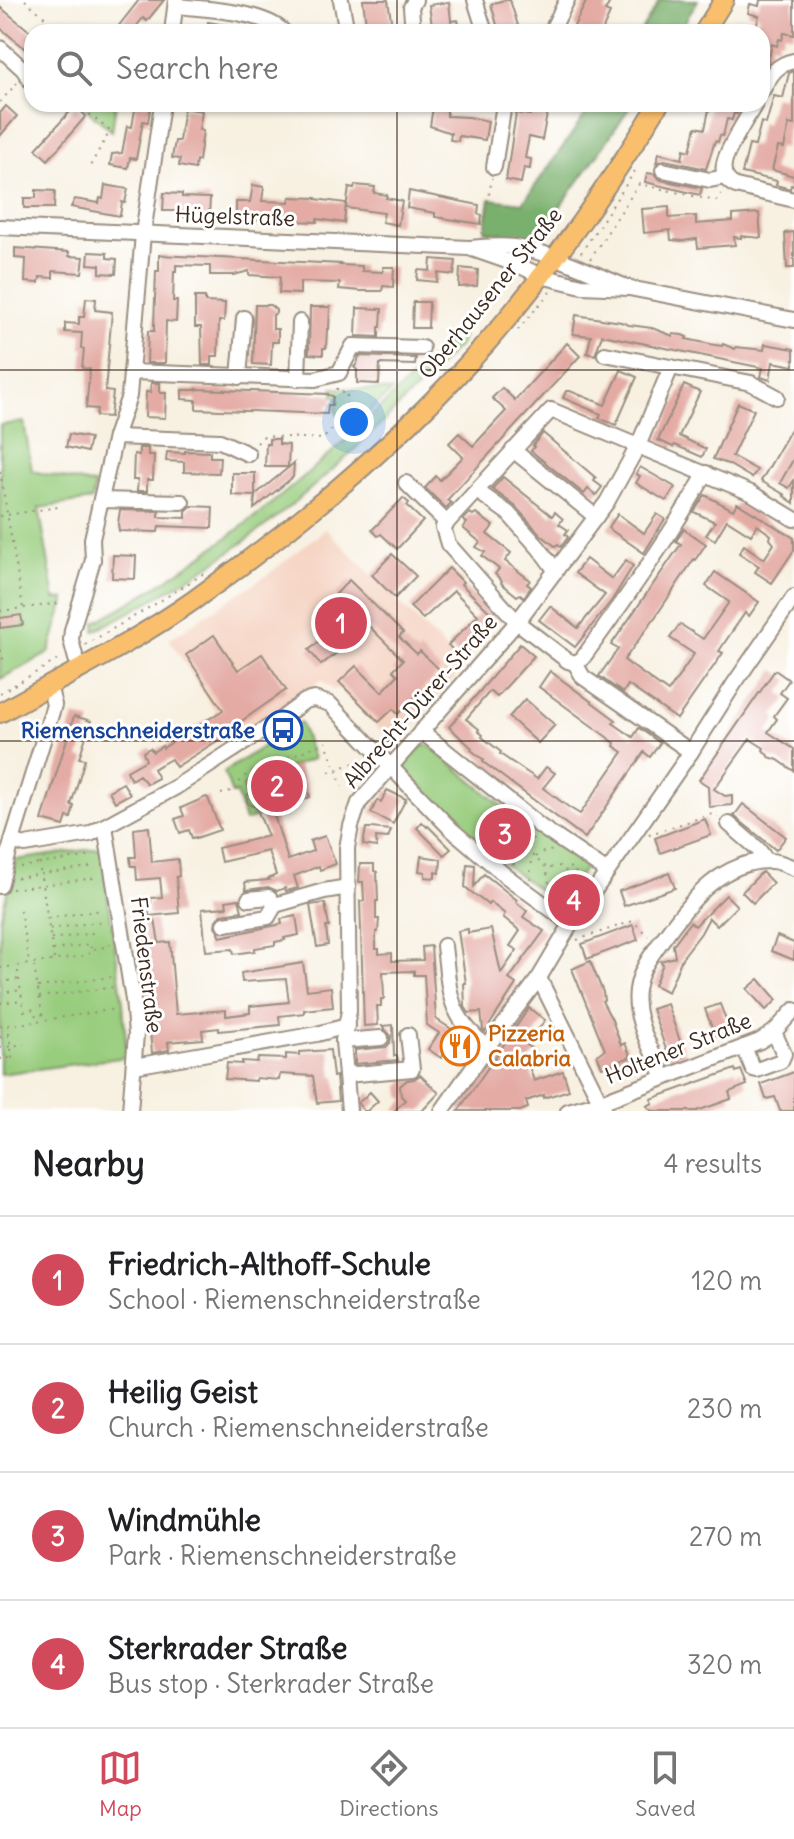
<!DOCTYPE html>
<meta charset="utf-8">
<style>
body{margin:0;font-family:Delius,sans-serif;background:#f6f6f6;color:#202124}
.you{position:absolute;left:354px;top:422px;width:28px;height:28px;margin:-20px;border:6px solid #fff;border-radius:50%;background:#1a73e8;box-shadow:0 0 0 12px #1a73e833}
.badge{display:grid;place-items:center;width:52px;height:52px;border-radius:50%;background:#d1495b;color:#fff;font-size:26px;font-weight:700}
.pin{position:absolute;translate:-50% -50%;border:4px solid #fff;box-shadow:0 2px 8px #0006}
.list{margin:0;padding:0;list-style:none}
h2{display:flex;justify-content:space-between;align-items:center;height:104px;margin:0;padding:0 32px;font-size:34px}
h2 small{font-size:26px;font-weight:400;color:#757577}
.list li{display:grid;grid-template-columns:52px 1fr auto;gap:24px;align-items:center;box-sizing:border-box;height:128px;padding:0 32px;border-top:2px solid #e0e0e0}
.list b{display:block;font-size:30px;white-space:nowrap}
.list p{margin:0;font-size:26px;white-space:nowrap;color:#757577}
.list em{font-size:26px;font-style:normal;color:#757577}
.icon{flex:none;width:44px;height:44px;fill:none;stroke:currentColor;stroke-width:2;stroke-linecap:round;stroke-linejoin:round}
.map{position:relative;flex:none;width:794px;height:1111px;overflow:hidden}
.search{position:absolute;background:#fff;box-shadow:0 2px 6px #0004;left:24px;right:24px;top:24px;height:88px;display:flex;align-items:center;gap:20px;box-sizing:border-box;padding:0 28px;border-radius:24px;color:#757577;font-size:30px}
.sheet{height:616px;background:#fff}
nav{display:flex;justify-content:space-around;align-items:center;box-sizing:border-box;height:112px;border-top:2px solid #e0e0e0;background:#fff;font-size:22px;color:#757577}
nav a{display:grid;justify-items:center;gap:4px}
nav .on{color:#d1495b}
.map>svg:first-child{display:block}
.built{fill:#f5d3c1}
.green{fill:#99cd7e;stroke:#6a7c4e;stroke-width:2}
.forest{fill:#7ab06d;stroke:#5a6d46;stroke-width:2}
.building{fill:#e4aba4}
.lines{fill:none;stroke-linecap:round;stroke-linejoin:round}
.minor-casing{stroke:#9a8e80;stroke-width:18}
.major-casing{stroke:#9a8e80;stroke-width:22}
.path{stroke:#9a8e80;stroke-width:2;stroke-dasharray:2 6;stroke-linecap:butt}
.minor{stroke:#fff;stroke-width:14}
.major{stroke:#f9bf6d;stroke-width:18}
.grid{fill:none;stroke:#3b2a1e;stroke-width:2;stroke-opacity:0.55}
.labels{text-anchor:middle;stroke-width:6;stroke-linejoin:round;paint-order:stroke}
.street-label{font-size:22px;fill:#3b2a1e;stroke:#fff}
.transit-label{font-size:22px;font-weight:bold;fill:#164399;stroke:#fff;text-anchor:end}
.food-label{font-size:22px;font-weight:bold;fill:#c56008;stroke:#fff;text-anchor:start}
</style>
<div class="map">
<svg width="794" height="1111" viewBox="0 0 794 1111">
<rect width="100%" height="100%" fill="#fff"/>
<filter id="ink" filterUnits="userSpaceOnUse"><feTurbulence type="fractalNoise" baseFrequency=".0125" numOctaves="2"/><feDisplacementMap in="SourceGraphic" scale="16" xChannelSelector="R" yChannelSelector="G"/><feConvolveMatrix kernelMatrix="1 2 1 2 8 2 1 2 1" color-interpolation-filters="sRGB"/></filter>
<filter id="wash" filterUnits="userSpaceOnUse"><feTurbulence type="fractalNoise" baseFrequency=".006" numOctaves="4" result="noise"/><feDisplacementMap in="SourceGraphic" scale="32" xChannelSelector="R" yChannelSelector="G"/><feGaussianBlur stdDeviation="1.8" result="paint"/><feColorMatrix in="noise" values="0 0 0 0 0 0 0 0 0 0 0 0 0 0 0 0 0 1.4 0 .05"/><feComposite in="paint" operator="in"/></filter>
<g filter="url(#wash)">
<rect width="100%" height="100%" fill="#f8f1e2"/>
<path class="built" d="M326 529 464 667 398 739H391L385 735 338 688 333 690 321 680 313 686 303 689 289 702 233 740 169 639 267 575Z"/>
<g class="green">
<path d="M80 104H116L112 131Z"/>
<path d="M463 334 461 344C389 417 316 492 231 551 188 581 141 606 95 631L96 622C230 549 348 444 454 335Z"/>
<path d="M333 388 392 391 348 431 336 412 337 397 333 396Z"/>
<path d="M24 422 32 471 95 485 92 500 39 508 55 599H65L49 653 0 679V425Z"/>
<path d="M300 722 313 759 247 782 251 793 247 796V802L250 805 256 806 259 816 245 821 236 793 232 794 224 772Z"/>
<path d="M425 745 430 746 500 804 587 865 577 879 583 883 565 909 509 868 460 825 407 772 405 764 421 747Z"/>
<path d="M101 848 123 1003 127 1057 0 1074V919L16 860Z"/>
</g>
<g class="forest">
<path d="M660 0H698L679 32H640Z"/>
<path d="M593 104H632L601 150 537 239 515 235 485 231 490 199 523 203Z"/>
</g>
<g id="blocks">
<g class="building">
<path d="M139 0H164L147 21 143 18 132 32H122L117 28Z"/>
<path d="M363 0H388L393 32H367Z"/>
<path d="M504 0H510L520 32H499L491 4Z"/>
<path d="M587 0H611L605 11 610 13 604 26 603 32H586L574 26Z"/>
<path d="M760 0H794V35L784 33 782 40 779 39 777 46 772 44 768 64 762 71V32H755L759 16 748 13 750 4 759 6Z"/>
<path d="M449 2 451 21 458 20 460 29 456 30V32H433L429 5Z"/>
<path d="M0 7 32 33V54L0 28Z"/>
<path d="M208 22 237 27V32H207Z"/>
<path d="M794 71V125L789 124 784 148 778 147 772 170 794 176V186L791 185 790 189 776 185 777 181 742 173 749 145 755 146 761 122 766 124 774 96 783 98 789 73Z"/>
<path d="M136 104H151L148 122 143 121 136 159 130 158 128 168 110 165 112 154 122 153 127 126 132 127Z"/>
<path d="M533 104H549L542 140 529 137 525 158 531 159 530 169 524 168 521 183 506 180 516 113 530 115Z"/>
<path d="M723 104H739L737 114 734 113 732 120 727 119 723 136 720 135 718 142 715 141 706 169 665 160 656 163 659 153 682 159 684 149 690 151 696 127 705 129 710 105 722 107Z"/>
<path d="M6 106 17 116 0 136V113Z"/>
<path d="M75 106 86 116 48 160 36 149Z"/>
<path d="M433 107 447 110V116L469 117 488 121 485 140 459 136 458 141 450 140 451 133 430 126Z"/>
<path d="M184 108 202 111 199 130 203 131 199 161 196 160 195 169 179 166 180 159 172 158 175 141H179Z"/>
<path d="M647 173 654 174 661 180 702 188 700 195 645 182Z"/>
<path d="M105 185 128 189 125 203 122 202 120 216 71 207 75 199 99 203 100 198 103 199Z"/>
<path d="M253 185 264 187 262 201 289 202 290 197 316 198V199L346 203 344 223 317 219V222L236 219V202H250Z"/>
<path d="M355 185 375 187 374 193 387 195 386 198 402 201 398 225 382 222 384 213 346 208 349 188 354 189Z"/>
<path d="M36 190 55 191 54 208H24V198H36Z"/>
<path d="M409 191 479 205 478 214 482 215 481 224 435 217V213L407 208Z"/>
<path d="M164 193 182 194V197L210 198 209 218 183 217V211H163Z"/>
<path d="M669 207V218L696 216V224L733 221V215L759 213 761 238 741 236V238L734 237 735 245 698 248 697 239 683 241 671 240 670 230 644 233 642 209Z"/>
<path d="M794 232V268H787L785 233Z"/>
<path d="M15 248 69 252V256L84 257 82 273 53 271V278L40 277 39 283 25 282 26 259 15 258Z"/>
<path d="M89 252 107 253V258L117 259 116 274 100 273V265L88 264Z"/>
<path d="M159 255 341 264 340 265 362 266V271L383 272V267H394L393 287 383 286 382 291H361L339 289 340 283 300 282V294L279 293 280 277 249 275V271L234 275H210V266L176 265V272H174L173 301H177L176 322 166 321 165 363H147L148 331H154V326L156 271H159Z"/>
<path d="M431 259 456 261 454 275 438 273 437 282 417 280 418 270 430 271Z"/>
<path d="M460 268 478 270 477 286 459 287Z"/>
<path d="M195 297H205V302L225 303 224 321H219L218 356H212V365H202L201 327H195Z"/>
<path d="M86 298 96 299 95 310 112 312 105 391 113 392 110 417 96 416 97 409 86 408 90 369 82 368 84 349 81 348 82 333 65 332V323L79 324V317H84Z"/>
<path d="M413 302H429L428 328H412Z"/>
<path d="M255 305H270L276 310V313L273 315V329H278V342H272L271 365 253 364Z"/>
<path d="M310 307H330L329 329H327L326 348H323V355L309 354Z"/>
<path d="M357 308 382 309 381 327H379V337L356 336Z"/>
<path d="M576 315 621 322 629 325 652 328 673 336V334L682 335 687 337 686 339 715 345 722 346 723 344 735 349 736 347 764 350 765 344 794 349V366L773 362 770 380 761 377 763 368 602 335 595 355 587 353 591 336 573 334Z"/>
<path d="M567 343 580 356 447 500 451 503 446 508 425 488 436 476 440 480 463 457 449 443 459 433 473 446 506 411 492 398 502 388 515 400Z"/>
<path d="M359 356 416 358 415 365 380 364 379 384 357 383V370L354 367 357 364Z"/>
<path d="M621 370 637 377 616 425 599 418 601 414 563 398 566 391H570L605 405Z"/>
<path d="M151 383H160V393H166L165 418 145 417 146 392H151Z"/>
<path d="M684 385 700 392 679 436 706 449 702 457 675 445 673 447 658 440Z"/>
<path d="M196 389 328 394V395L333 396 332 405H328L327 414 196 409V400L182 399V390H196Z"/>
<path d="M738 403 754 410 732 456 757 470 752 478 728 464 713 459Z"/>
<path d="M794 424V458L780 483 789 488 794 480V503L784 496 785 495 761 481Z"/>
<path d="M543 433 596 478 594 481 602 487 596 495 588 489 584 494 531 451 534 447 533 445Z"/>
<path d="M69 434 90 438 87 452 66 447Z"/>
<path d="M269 439H279V444L289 445 288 467H265L266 444H269Z"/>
<path d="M139 448H148V455H154L153 480H147V491H137L138 480H133L134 454 139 455Z"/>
<path d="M185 451 210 452V457H220L219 473 184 472V462L166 461 167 452 185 453Z"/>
<path d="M294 463 293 477 254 509 255 496 232 495V473H255V495Z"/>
<path d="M640 467 675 487 666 501 636 483 640 476 636 474Z"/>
<path d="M503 477 552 516 555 512 563 519 559 524 568 530 565 534 568 537 561 547 558 544 555 546 540 534 515 506 492 489Z"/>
<path d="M705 495 733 510 737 503 794 538V550L772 583 755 572 759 566 739 553 744 545 764 559 774 544 770 539 771 535 757 525 751 535 727 520 715 540 706 535 715 522 694 512Z"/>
<path d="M403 498 409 503 407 506 423 521 397 549 381 534 378 536 372 530Z"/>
<path d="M191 506 213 507 212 528 159 526 158 532 119 531 118 523 120 510 159 511V517L186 518V511Z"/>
<path d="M470 513 473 515 476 513 493 526 487 534 511 553 505 561 530 580 527 584 531 587 524 597 520 594 517 596 501 583 502 581 495 574 499 569 482 556 485 552 476 547 480 542 463 528 467 523 463 520Z"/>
<path d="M618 514 644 533 657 514 665 519 644 553 608 528Z"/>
<path d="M684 529 706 544 695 560 694 559 656 616 624 660 668 692 694 654 670 638 680 624 703 639 729 602 706 586 715 572 759 602 749 616 745 613 729 636 719 651 723 653 677 719 628 685 623 693 599 676 618 649 611 645 681 544 676 541Z"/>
<path d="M392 554 416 576 395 598 372 575Z"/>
<path d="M113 555 136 556 135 579 112 578Z"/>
<path d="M586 559 612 579 626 560 633 566 612 600 575 647 539 620 550 606 578 628 605 595 575 573Z"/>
<path d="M449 568 463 582 461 584 498 620 461 658 448 645 478 615 454 591 423 619 410 607Z"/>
<path d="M349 580 403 633 399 637 417 654 420 651 441 671 398 714 393 709 379 722 339 682 356 666 382 692 398 675 393 670 403 660 370 627 321 665 309 650 327 635 324 632 345 612 334 601 338 597 336 594Z"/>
<path d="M21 615 23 625 0 628V618Z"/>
<path d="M214 635 238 670 262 654 286 690 223 734 224 736 220 739 176 767 171 759 153 769 158 778 147 784 139 775 131 780 127 771 146 760 143 752 150 748 153 752 162 746 163 748 223 710 186 655Z"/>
<path d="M520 644 534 656 497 697 490 691 466 719 479 729 478 731 483 735 482 737 501 752 500 754 537 779 546 767 555 773 543 788 570 808 580 814 623 752 614 746 615 743 539 687 550 671 616 720 613 723 633 737 639 728 660 743 650 757 644 752 585 838 483 762 484 760 471 750 472 748 449 727Z"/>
<path d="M775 670 789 680 780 693 787 698 774 716 777 719 768 732 794 749V771L778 760 769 757 763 750 764 748 750 739 714 789 725 796 732 795V805L709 807 708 786 699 780Z"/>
<path d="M525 699 555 725 538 743 509 717Z"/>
<path d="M74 716 91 721 79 758 85 759 71 805 74 806 71 818 67 817 64 826 42 820Z"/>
<path d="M298 765 310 797 273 812 288 860 313 851 310 841 325 836 336 864 320 870 319 866 294 876 298 888 286 891 285 888 277 891 268 887 246 890 245 882 269 880 268 879 276 875 268 851 221 862 218 848 268 836 256 807 250 805 247 802V796L250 792 247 782Z"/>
<path d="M123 783 130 794 115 802 109 791Z"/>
<path d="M387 790 406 799 393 824 371 813 377 800 381 802Z"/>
<path d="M206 797 208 798 220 830 196 838V837L192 838 189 830 180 833 175 819 184 816 181 808Z"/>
<path d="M743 804 786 837 776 850 734 816Z"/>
<path d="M705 819 711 835 660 853 655 838Z"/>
<path d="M422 822 427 827 428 826 451 849 444 855 417 828Z"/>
<path d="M149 827 152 862 178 859 179 876 176 877 179 913 149 916 148 904 151 903V898L162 897 160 878 137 880 136 866H131L130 857H136L134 829Z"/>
<path d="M366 828H371L391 830 388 838 376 837 377 847 363 845Z"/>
<path d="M421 856 441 859 440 873 435 872V878L425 877V872L419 871Z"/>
<path d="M360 864H374V871L377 872 378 901H376V919H379L378 932H376V949H379V954L392 953V961L423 960 422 947 431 946 436 1019 459 1034 453 1042 465 1051 459 1059 447 1050 441 1058 428 1049 439 1033 427 1025 424 975H414V971L383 972 384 999H381V1006H377L378 1025 364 1026 360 901H364L363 882H359Z"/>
<path d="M467 864 475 865 474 886 484 874 517 900 516 902 527 911 523 917 544 931 509 979 516 984 485 1032 483 1030 481 1012 469 1013 465 1007 464 983H466L458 931 468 929V933L491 929 501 973 517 950 510 946 520 931 503 917 505 914 490 902 488 905 465 887Z"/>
<path d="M762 872 773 883 753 903 742 892Z"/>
<path d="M669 873 675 888 624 906 619 891Z"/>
<path d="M726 895 737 906 717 926 709 918 701 933 682 958 668 992 654 985 663 964 660 961 675 957 673 945 690 922 695 926Z"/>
<path d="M239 899 242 911 223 914 216 920 215 926 219 932 220 937 282 924 281 919 296 916 299 935 284 938 285 940 275 942V945L255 948V951L234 954 233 949 206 951 202 909 227 907 226 901Z"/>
<path d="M325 903 329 927H326L328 945 317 947 310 905Z"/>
<path d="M155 920 159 943 170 942 176 1014 226 1010V1016L250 1013V1006L289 1002 286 979 242 982 241 973 303 963 307 990 331 987 333 1007 304 1010V1013L279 1016 280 1025 219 1031V1028L202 1030 203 1039 168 1042 169 1050 152 1053 149 1021 154 1007 148 1008 143 945H145L143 921Z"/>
<path d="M633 925 638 940 587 959 582 944Z"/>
<path d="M777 936 794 943V960L771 951Z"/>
<path d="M590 961 603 992 604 1000 602 1001 612 1020 621 1045 625 1043 631 1057 602 1067 597 1055 605 1050 572 969Z"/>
<path d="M759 979 777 1000 766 1010 747 989Z"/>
<path d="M667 1004 685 1055 670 1061 652 1009Z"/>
<path d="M720 1004 730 1031 715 1036 705 1009Z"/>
<path d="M529 1008 545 1020 527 1045 536 1052 528 1063 534 1081 563 1071 569 1090 544 1098V1095L526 1101 528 1108 520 1111H458Z"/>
<path d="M393 1025 394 1056H397L398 1060 355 1064V1050L386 1047 390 1043 391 1036 382 1026Z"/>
<path d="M330 1050 333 1077 336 1076 338 1101 317 1103 313 1076 280 1074 279 1080 256 1078V1081L225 1079 227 1063 242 1064V1061L257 1062 258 1058 286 1059V1054L300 1055V1052Z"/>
<path d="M735 1069 736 1072 741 1070 747 1085 729 1092 731 1099 697 1111H653L647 1106 653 1103 651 1099Z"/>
<path d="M794 1072V1111H780L775 1097 766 1099 761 1084Z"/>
<path d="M420 1075 439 1093 422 1111H394L405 1100 401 1096 400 1086 407 1080 414 1079Z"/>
<path d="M370 1092 378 1101 367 1111H364L358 1103Z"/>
</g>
</g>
</g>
<g filter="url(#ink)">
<use href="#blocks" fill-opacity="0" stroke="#9a8e80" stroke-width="2"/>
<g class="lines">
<g class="minor-casing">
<g id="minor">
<path d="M341 0 347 32"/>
<path d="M475 0 485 32"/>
<path d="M176 6C205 9 263 11 284 32"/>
<path d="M172 32 176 0"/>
<path d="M413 32 411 7 415 0"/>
<path d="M551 32 567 0"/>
<path d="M0 48 23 69 32 83"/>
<path d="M762 91C770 76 776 64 794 61"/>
<path d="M755 104C748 117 725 152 724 164 722 175 727 182 736 186L794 200"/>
<path d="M494 167 504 104"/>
<path d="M663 170 710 180 725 177"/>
<path d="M0 227 469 248C484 247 499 245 514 247 552 252 593 274 629 288"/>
<path d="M472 249 518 265 541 276 582 286 629 288 794 320"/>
<path d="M605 354 751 383 777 397"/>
<path d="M131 372 315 379 339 373 353 346 422 348"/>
<path d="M239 377 244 318"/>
<path d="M298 379 300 322"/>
<path d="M115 437 220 441 248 454"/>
<path d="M513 450 596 517"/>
<path d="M406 483 447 523"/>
<path d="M477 491 508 513 539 548 556 571"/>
<path d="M101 500 182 502"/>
<path d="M76 659 71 640 72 630 93 560 92 539 115 437 129 396 143 234 162 104"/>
<path d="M575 663 568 661 517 622 448 544 443 527 551 410 751 493 794 519"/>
<path d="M575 663 582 659C626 598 669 538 706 473"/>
<path d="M575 663 583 677 691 752"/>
<path d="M421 731 541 827 606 871"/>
<path d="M729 824 758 849 767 861"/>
<path d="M105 826 133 1000 136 1034 130 1111"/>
<path d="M12 841 25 845 90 834 176 787 278 721 305 701 314 699 330 704 451 829 506 876 571 924"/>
<path d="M0 886 12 841 54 705 49 685"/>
<path d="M249 899 269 897 275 905 324 891 348 887"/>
<path d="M225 924 268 917 275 905"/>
<path d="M444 946C450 994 447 1014 487 1047"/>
<path d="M539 978 605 1111"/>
<path d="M343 1041 381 1038"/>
<path d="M744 1047 753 1069 757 1070 781 1061 784 1054 774 1032"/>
<path d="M134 1066 317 1034 347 1026"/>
<path d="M346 1075 412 1069 408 1035"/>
<path d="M664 1077C652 1050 633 1020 637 990 640 968 653 953 665 936 691 900 722 860 771 861 778 861 787 865 794 868"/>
<path d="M349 1111 343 1041 349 1011 347 848 351 826 359 803 517 622 607 502 638 446 671 367"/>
<path d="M442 1111 487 1047 539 978 571 924 691 752 734 684 794 597"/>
<path d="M568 1111 601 1102 760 1041 774 1032 794 1010"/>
</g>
</g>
<g class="major-casing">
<g id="major">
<path d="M704 32 724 0"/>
<path d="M0 713C65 676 133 643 194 600 291 531 384 455 465 367 539 287 602 196 659 104"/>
</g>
</g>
<g class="path">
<path d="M25 0 62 32"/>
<path d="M96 32 105 20"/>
<path d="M0 102 17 83"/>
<path d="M77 104 110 131 90 166"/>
<path d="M482 234 492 178"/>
<path d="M581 253 635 171"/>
<path d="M590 259 639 184 716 201 721 194"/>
<path d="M518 330 550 292"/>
<path d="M257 443 264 436 323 439 346 414 347 393 337 392V386"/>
<path d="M0 471 23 608"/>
<path d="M0 516 58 507"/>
<path d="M0 611 62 603"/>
<path d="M85 645 157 603 203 574"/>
<path d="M0 650 4 663"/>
<path d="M0 693 61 658"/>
<path d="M328 748 342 786"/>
<path d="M329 772 365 759"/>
<path d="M221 794 237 789 241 779 252 771 326 742"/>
<path d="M649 833 650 834 712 814 717 817"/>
<path d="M526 850 548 869"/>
<path d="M513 865 533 838"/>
<circle cx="557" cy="876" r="10"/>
<path d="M20 867 38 864"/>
<path d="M564 874 586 878"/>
<path d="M17 878 95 866"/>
<path d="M531 880C529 860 533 853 554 850"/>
<path d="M566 882 572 881 577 876 574 869 569 867 566 869"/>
<path d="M12 889 94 878"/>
<path d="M20 910 29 963"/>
<path d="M48 918 102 910"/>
<path d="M50 929 104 921"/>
<path d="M51 939 93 933"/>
<path d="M577 940 633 921 648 936"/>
<path d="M111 944 105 947 92 949 88 955 17 966 24 1011 34 1009 37 1021 117 1009"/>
<path d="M53 950 90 944 91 948"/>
<path d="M54 959 39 864 93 856"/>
<path d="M34 966 43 1019"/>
<path d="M0 968 16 966"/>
<path d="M0 982 19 979"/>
<path d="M38 987 111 977"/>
<path d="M0 993 21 990"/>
<path d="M39 997 115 987"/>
<path d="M0 1003 23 1000"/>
<path d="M8 1025 13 1064"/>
<path d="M0 1026 35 1022"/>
<path d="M0 1037 9 1036"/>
<path d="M0 1048 24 1044"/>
<path d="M0 1059 11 1058"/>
</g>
<use href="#minor" class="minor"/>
<use href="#major" class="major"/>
</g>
</g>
<path class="grid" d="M397 0V32M397 104V1111M0 370H794M0 741H794"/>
<defs>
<g id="bus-ring" transform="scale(2)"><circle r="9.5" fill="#fff" stroke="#1a4fb4" stroke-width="1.5"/><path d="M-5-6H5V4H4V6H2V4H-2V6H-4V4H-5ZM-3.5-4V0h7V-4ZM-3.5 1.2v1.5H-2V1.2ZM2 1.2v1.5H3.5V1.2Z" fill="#1a4fb4"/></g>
<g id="restaurant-ring" transform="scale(2)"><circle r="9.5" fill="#fff" stroke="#e8710a" stroke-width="1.5"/><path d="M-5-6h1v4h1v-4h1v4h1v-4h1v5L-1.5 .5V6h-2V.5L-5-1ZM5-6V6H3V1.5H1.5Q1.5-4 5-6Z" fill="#e8710a"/></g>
</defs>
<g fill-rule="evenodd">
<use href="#bus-ring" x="283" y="730"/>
<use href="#restaurant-ring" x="460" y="1046"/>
</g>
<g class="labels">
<g class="street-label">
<text transform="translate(235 216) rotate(2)" y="8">Hügelstraße</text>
<text transform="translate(490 293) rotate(-51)" y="8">Oberhausener Straße</text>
<text transform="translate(420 701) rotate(-49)" y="8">Albrecht-Dürer-Straße</text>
<text transform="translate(147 965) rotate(83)" y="8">Friedenstraße</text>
<text transform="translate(678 1048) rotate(-22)" y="8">Holtener Straße</text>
</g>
<g class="transit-label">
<text x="255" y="738">Riemenschneiderstraße</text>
</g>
<g class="food-label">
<text x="488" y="1041">Pizzeria<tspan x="488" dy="25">Calabria</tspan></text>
</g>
</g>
</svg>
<div class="you"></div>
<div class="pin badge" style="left:341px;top:623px">1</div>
<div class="pin badge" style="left:277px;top:786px">2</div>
<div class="pin badge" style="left:505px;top:834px">3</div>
<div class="pin badge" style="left:574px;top:900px">4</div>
<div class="search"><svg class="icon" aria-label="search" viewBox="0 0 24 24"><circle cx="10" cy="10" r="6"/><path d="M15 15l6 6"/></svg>Search here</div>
</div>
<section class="sheet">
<h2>Nearby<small>4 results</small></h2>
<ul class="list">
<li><span class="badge">1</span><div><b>Friedrich-Althoff-Schule</b><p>School · Riemenschneiderstraße</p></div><em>120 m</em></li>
<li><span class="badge">2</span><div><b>Heilig Geist</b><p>Church · Riemenschneiderstraße</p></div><em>230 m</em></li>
<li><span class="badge">3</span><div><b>Windmühle</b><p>Park · Riemenschneiderstraße</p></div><em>270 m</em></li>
<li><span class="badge">4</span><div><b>Sterkrader Straße</b><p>Bus stop · Sterkrader Straße</p></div><em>320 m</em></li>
</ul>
</section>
<nav>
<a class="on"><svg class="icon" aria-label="map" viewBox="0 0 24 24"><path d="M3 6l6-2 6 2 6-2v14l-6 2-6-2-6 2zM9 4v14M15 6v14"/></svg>Map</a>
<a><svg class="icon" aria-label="directions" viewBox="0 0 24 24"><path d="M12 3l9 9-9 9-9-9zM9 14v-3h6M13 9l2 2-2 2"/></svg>Directions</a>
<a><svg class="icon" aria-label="saved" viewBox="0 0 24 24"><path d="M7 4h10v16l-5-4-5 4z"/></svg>Saved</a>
</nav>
